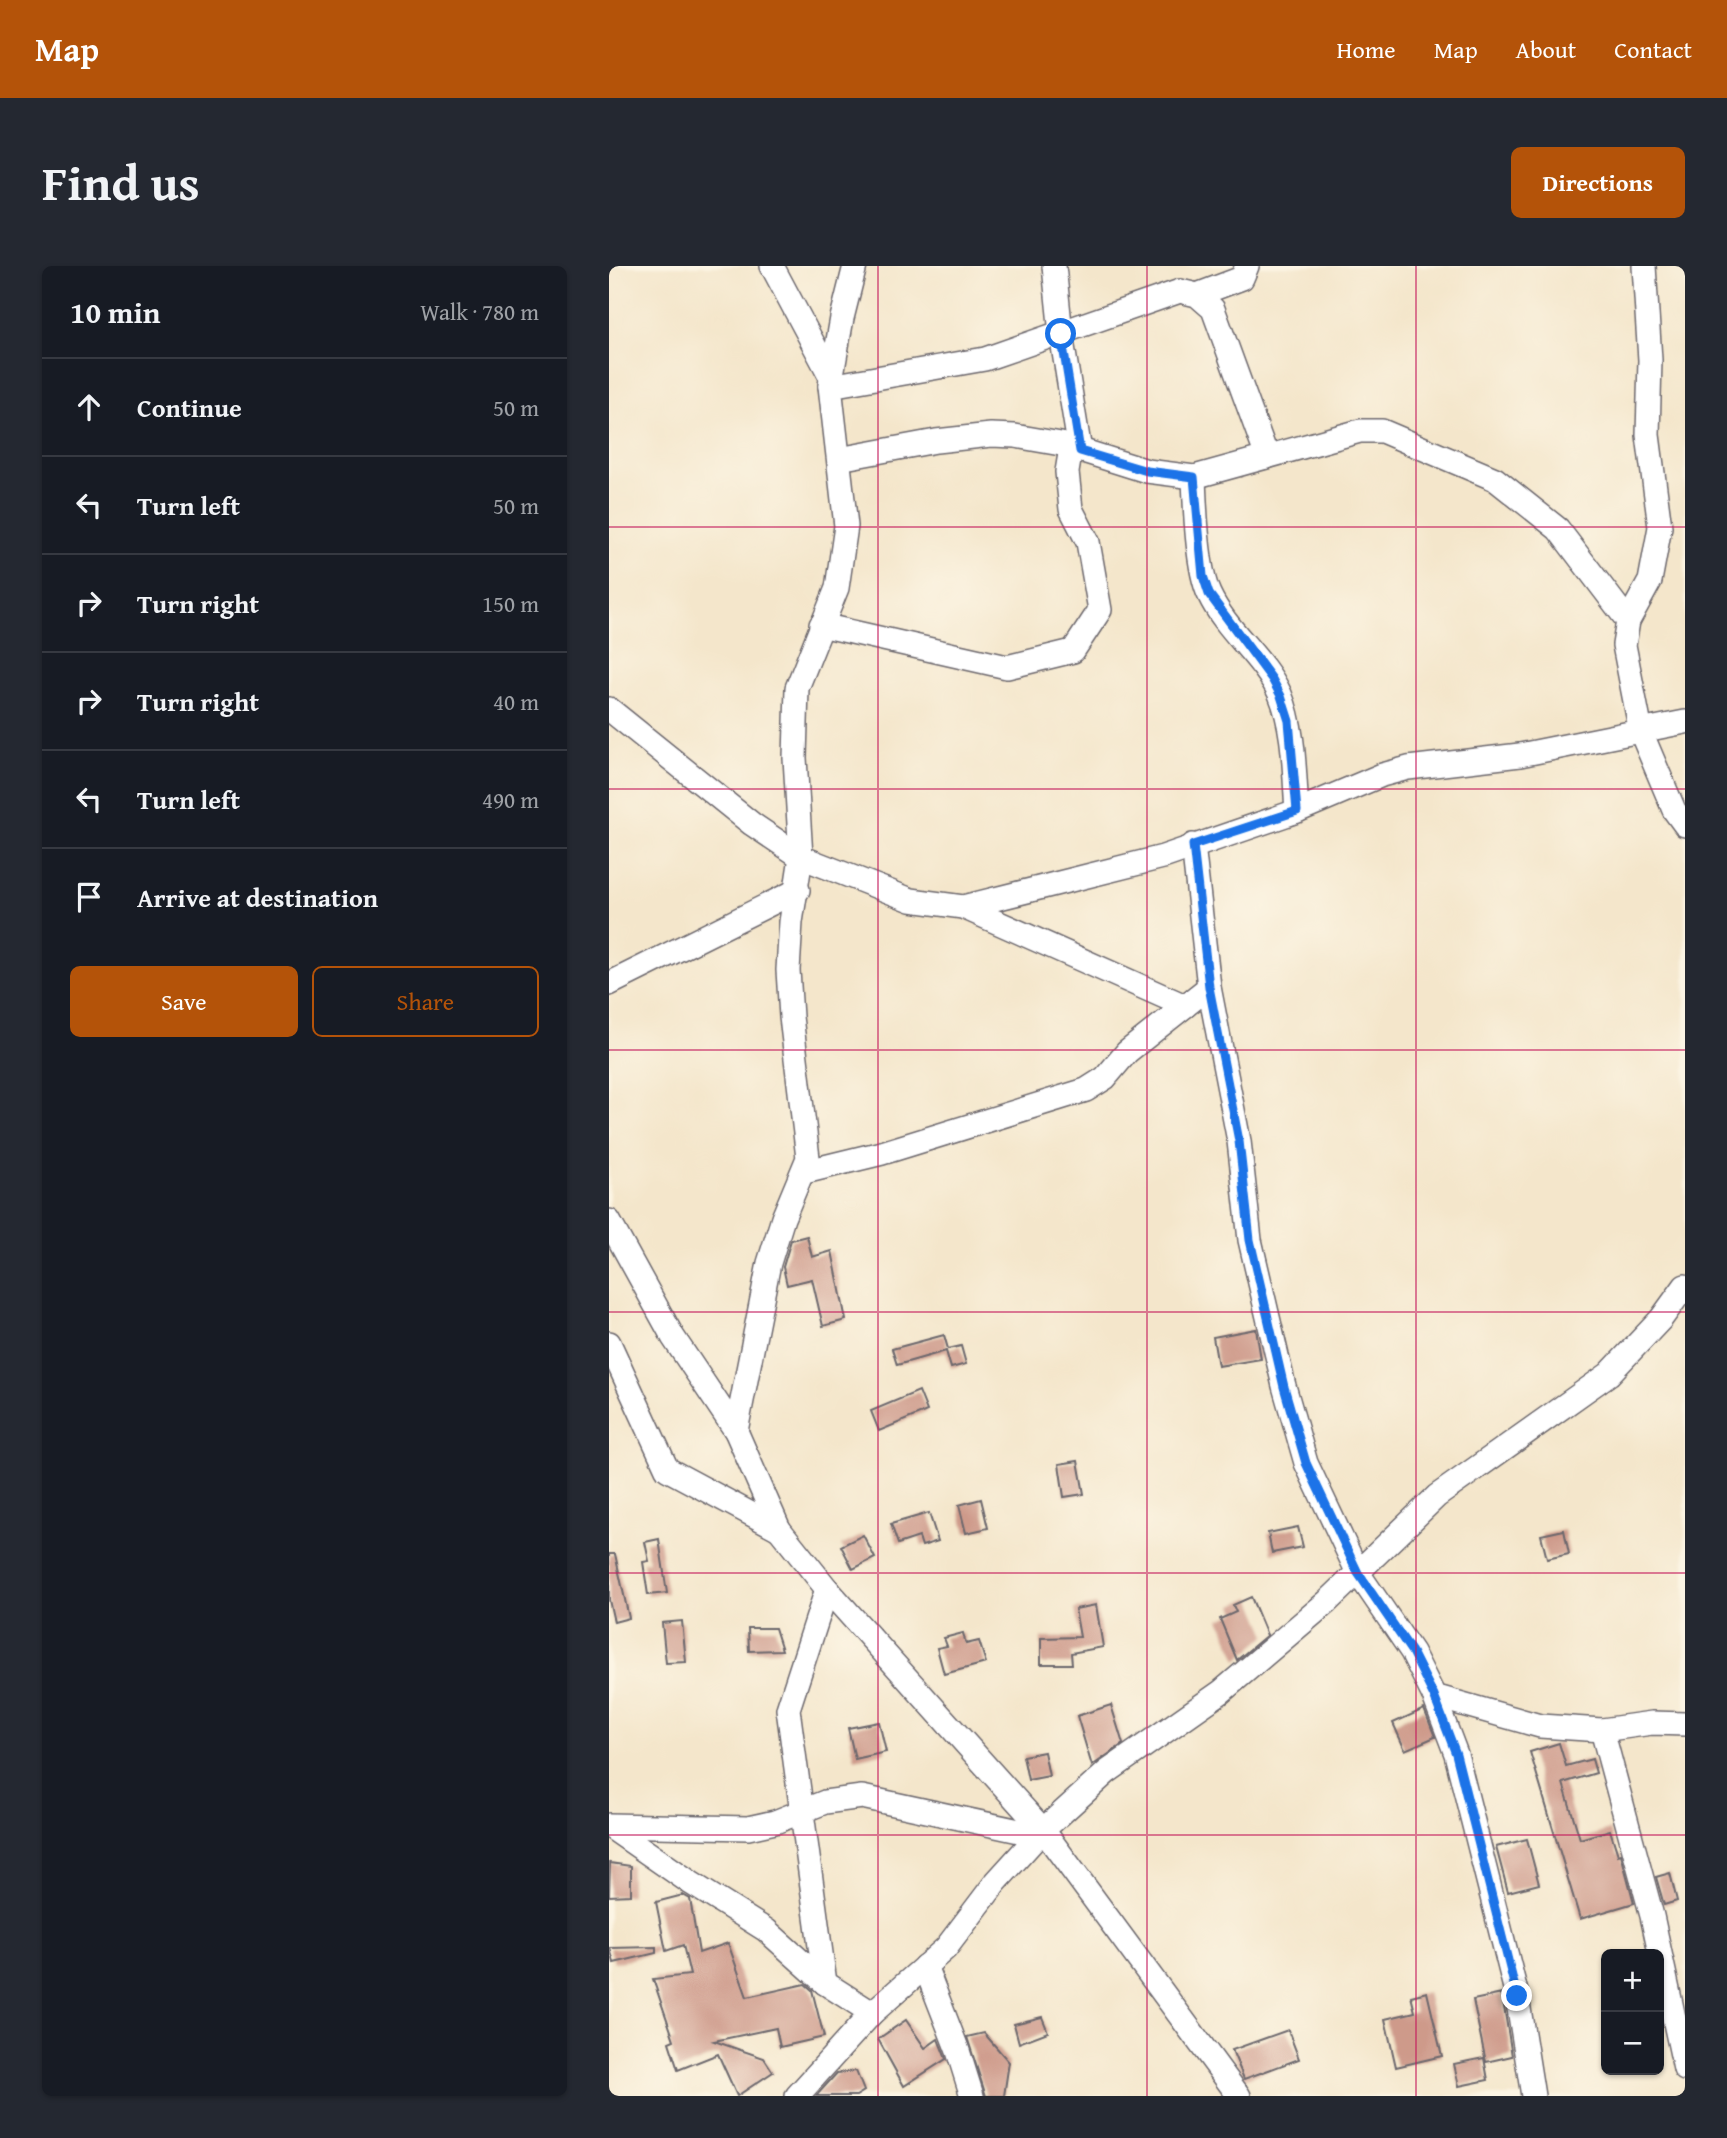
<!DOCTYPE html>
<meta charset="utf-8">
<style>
body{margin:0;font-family:"Gentium Book Plus",serif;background:#242831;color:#f1f3f6}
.controls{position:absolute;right:21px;bottom:21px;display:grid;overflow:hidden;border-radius:10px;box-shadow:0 2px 5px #0004}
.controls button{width:63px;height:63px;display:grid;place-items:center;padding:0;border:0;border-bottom:2px solid #363941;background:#171b24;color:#f1f3f6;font:35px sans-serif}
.stop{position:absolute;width:21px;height:21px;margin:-16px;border:5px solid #1a73e8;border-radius:50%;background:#fff}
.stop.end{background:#1a73e8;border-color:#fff;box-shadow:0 2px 7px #0008}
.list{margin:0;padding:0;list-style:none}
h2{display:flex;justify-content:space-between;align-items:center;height:91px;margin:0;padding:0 28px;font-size:30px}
h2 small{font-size:23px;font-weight:400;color:#9ea1a6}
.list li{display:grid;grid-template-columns:46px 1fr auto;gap:21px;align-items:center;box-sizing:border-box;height:98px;padding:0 28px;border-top:2px solid #363941}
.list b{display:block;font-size:26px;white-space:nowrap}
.list em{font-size:23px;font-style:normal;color:#9ea1a6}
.actions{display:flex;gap:14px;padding:21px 28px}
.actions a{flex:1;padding:16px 0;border:2px solid #b45309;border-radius:10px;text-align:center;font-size:24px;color:#b45309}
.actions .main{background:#b45309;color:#fff}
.icon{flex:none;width:38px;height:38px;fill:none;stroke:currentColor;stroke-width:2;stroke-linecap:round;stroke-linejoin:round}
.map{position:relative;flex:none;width:1076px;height:1830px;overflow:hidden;border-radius:10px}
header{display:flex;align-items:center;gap:42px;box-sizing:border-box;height:98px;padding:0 35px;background:#b45309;color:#fff}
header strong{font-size:33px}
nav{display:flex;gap:38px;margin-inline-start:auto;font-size:24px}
.intro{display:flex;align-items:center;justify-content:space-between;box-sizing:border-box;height:168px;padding:0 42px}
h1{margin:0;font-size:49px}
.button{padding:18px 32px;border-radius:10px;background:#b45309;color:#fff;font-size:24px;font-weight:700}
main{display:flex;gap:42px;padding:0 42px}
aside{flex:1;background:#171b24;border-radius:10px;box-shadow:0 2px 5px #0004}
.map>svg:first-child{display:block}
.building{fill:#ce9a8a}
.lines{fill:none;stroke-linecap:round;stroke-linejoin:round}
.minor-casing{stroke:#6c676d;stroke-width:26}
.minor{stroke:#fff;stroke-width:23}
.route{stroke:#1a73e8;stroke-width:9}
.grid{fill:none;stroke:#c2185b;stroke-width:2;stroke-opacity:0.55}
</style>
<header>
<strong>Map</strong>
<nav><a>Home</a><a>Map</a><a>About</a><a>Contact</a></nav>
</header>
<div class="intro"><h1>Find us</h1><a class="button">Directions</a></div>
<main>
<aside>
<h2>10 min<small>Walk · 780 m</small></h2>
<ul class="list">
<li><svg class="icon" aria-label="ahead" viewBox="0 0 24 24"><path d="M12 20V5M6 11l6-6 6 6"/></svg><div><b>Continue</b></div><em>50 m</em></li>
<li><svg class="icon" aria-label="left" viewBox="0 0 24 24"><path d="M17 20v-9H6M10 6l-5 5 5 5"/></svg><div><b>Turn left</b></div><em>50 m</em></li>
<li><svg class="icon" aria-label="right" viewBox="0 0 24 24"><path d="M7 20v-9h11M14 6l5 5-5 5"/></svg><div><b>Turn right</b></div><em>150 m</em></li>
<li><svg class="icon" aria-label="right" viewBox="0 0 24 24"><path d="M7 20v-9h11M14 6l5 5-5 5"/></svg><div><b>Turn right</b></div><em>40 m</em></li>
<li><svg class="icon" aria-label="left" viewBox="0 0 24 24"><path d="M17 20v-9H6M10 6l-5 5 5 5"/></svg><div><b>Turn left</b></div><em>490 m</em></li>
<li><svg class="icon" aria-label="arrive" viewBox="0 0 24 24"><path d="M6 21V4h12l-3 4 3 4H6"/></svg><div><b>Arrive at destination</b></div></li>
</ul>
<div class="actions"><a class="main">Save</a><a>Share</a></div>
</aside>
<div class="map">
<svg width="1076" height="1830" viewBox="0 0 1076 1830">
<rect width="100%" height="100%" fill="#fcf5e5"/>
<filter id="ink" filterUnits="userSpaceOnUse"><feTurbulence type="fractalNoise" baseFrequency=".0143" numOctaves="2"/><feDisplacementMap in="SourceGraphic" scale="14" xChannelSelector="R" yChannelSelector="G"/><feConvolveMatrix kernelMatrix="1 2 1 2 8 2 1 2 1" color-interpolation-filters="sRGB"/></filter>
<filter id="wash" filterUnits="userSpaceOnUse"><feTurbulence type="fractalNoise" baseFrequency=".00686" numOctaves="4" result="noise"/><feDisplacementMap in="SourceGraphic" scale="28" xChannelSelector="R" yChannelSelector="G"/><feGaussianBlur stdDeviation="1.57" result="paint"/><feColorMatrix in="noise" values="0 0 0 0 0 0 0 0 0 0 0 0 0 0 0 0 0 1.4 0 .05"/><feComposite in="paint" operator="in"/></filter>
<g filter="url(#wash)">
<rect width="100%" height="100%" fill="#f4e6cb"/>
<g id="blocks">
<g class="building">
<path d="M198 970 203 991 223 985 237 1054 214 1060 203 1013 178 1019 174 1001 182 974Z"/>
<path d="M647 1063 652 1093 609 1100 604 1071Z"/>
<path d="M335 1069 339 1083 352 1080 357 1098 342 1102 337 1085 288 1099 283 1083Z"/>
<path d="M310 1125 318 1145 270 1165 262 1145Z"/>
<path d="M469 1195 475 1228 455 1231 450 1198Z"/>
<path d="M372 1233 379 1262 357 1267 350 1239Z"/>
<path d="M320 1247 329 1275 313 1280 310 1271 289 1278 282 1258Z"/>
<path d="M689 1261 694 1281 663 1287 659 1267Z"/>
<path d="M955 1264 960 1288 938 1293 932 1269Z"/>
<path d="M254 1269 266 1292 244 1303 232 1280Z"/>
<path d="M50 1273 58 1327 39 1329 34 1296 40 1295 36 1276Z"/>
<path d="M0 1288H6L20 1352 5 1356 0 1334Z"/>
<path d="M642 1331 658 1369 628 1394 611 1353 627 1346 624 1339Z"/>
<path d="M487 1339 494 1381 462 1387 463 1398H432V1372L471 1371 466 1343Z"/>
<path d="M73 1355 77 1396 57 1397 53 1357Z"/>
<path d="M139 1362H166L173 1384 140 1385Z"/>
<path d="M354 1367 357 1378 370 1375 377 1397 335 1408 328 1382 338 1380 335 1372Z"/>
<path d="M502 1439 514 1478 483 1500 468 1450Z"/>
<path d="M815 1443 826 1471 796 1484 784 1457Z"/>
<path d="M270 1456 277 1486 246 1493 239 1462Z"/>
<path d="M950 1477 957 1500 983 1493 987 1507 954 1517 971 1573 1001 1564 1009 1589 1012 1588 1025 1637 971 1653 921 1486Z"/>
<path d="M435 1486 440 1510 419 1514 414 1490Z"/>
<path d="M918 1573 930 1618 899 1626 887 1581Z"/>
<path d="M1 1597 22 1600V1629L0 1630Z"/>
<path d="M1061 1607 1068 1635 1055 1639 1047 1611Z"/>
<path d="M74 1629 81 1633 90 1687 119 1677 138 1731 196 1718 203 1724 215 1771 171 1781 167 1762 105 1775 155 1792 164 1806 128 1830 109 1788 69 1804 60 1776 65 1774 44 1713 81 1709 74 1679 57 1685 47 1636Z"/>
<path d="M47 1681V1687L5 1697 1 1682Z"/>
<path d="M818 1726 833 1790 787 1801 776 1753 806 1746 802 1730Z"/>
<path d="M893 1728 903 1790 877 1796 864 1734Z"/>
<path d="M433 1751 439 1766 410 1777 405 1758Z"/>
<path d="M297 1754 316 1782 329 1773 337 1793 295 1820 269 1773Z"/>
<path d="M679 1764 690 1793 635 1813 623 1784Z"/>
<path d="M375 1767 400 1796 395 1830H377L358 1771Z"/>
<path d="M875 1792 879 1814 850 1820 845 1798Z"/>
<path d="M247 1805 255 1825 247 1830H207L228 1807Z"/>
</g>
</g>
</g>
<g filter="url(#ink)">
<use href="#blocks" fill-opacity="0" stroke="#6c676d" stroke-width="2"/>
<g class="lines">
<g class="minor-casing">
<g id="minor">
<path d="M163 0 222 111"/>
<path d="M445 0 452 68 471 185"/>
<path d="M1035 0 1041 94 1039 169 1051 261 1041 315 1019 355 1015 379 1032 466 1065 544 1076 559"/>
<path d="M588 29 633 12 638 0"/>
<path d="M221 120 376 93 571 25 588 29 604 43 658 191"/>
<path d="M230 193 327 175 382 169 406 170 452 178 538 205 585 211 751 165H773L886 213 949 263 1019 355"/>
<path d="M585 211C586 239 588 303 600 328 617 365 654 391 671 428 686 464 685 507 688 545"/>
<path d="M212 359 398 401 464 385 491 344 479 276 462 243 458 206 462 182"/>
<path d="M0 443 143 558 192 591 302 634 354 641 554 591 688 545 773 509 799 502 911 489 1076 456"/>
<path d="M584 579 600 721 630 875 641 974 675 1120 697 1197 749 1307 803 1386 825 1430 847 1488 908 1730 924 1830"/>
<path d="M354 641 576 740"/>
<path d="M0 718 189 624"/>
<path d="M195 906 273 887 477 824 496 812 518 786 600 721"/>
<path d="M0 955 64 1071 127 1165 170 1263 218 1323 434 1564 630 1830"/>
<path d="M0 1077 58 1203 170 1263"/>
<path d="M127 1165 160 997 174 952 199 892 182 751 179 704 182 656 192 591 186 492 188 422 228 322 237 260 221 120 233 52 246 0"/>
<path d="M825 1430 931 1460 993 1464 1043 1457 1076 1458"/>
<path d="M993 1464 1043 1650 1076 1803"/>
<path d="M0 1559 139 1562 166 1556 216 1536 253 1531 429 1569"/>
<path d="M0 1560 82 1617 157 1664 216 1717 263 1747"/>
<path d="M316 1700 349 1785 363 1830"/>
<path d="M216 1717 179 1443 218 1323"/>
<path d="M188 1830 263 1747 337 1682 387 1616 434 1564 498 1506 612 1426 718 1336 828 1230 1000 1108 1052 1053 1076 1020"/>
</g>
</g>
<use href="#minor" class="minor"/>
</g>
</g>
<g class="lines" filter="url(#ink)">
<path class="route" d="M452 68 471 185 538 205 585 211 594 310 600 328 663 413 672 430 680 455 688 545 584 579 600 721 630 875 641 974 675 1121 697 1197 749 1307 803 1386 825 1430 847 1488 908 1730"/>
</g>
<path class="grid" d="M269 0V1830M538 0V1830M807 0V1830M0 261H1076M0 523H1076M0 784H1076M0 1046H1076M0 1307H1076M0 1569H1076"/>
</svg>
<div class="controls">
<button>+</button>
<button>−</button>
</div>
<div class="stop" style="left:452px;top:68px"></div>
<div class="stop end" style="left:908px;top:1730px"></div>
</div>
</main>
